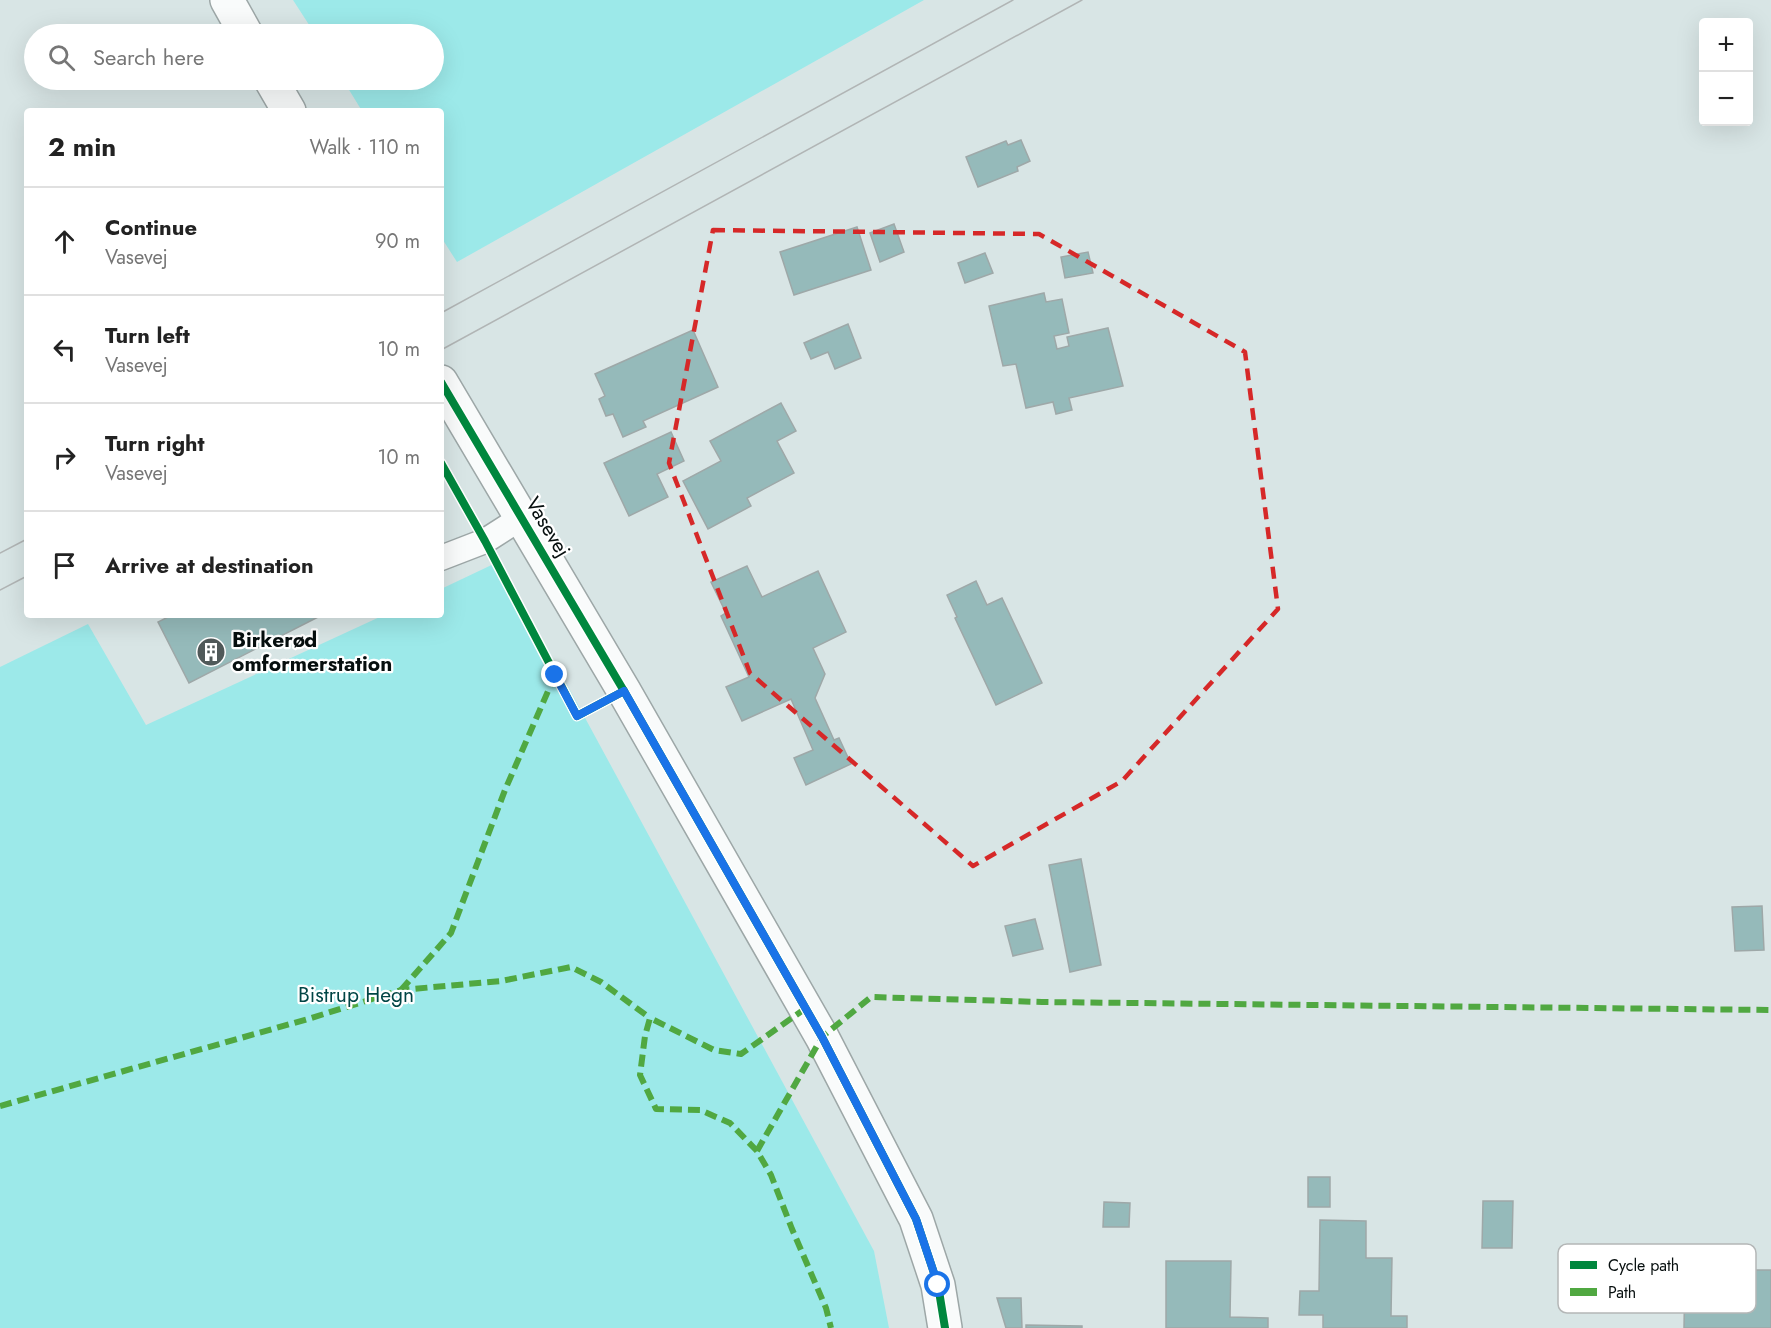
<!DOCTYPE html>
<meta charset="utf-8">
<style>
body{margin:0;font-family:Jost,sans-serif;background:#f2f2f2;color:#222}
.controls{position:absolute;right:18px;top:18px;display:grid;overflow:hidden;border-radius:6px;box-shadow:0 6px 24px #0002}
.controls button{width:54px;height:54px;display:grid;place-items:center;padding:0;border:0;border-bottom:2px solid #e0e0e0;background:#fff;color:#222;font:30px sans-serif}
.stop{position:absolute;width:18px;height:18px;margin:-14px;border:4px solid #1a73e8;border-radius:50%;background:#fff}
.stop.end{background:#1a73e8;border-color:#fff;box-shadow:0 2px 6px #0008}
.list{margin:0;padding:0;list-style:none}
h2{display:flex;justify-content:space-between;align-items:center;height:78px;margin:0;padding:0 24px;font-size:26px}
h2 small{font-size:20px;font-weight:400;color:#767676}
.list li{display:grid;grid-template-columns:39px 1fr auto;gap:18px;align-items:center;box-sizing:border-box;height:108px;padding:0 24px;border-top:2px solid #e0e0e0}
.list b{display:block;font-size:22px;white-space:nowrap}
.list p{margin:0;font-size:20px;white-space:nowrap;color:#767676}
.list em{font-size:20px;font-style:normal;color:#767676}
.icon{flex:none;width:33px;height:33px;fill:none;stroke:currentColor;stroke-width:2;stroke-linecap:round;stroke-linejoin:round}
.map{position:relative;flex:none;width:1771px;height:1328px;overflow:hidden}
.search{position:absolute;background:#fff;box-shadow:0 6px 24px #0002;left:24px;top:24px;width:420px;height:66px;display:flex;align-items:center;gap:15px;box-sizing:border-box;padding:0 21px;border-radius:33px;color:#767676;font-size:22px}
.panel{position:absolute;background:#fff;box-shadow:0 6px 24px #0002;left:24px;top:108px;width:420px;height:510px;border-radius:6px}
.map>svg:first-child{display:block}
.green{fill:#9ce9e9}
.building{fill:#95baba;stroke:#9ea8a8;stroke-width:1.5}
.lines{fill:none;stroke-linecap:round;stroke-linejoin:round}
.lane-casing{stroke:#9da7a7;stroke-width:27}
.secondary-casing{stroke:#9da7a7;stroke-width:36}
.lane{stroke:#f9fbfb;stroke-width:24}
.secondary{stroke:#f9fbfb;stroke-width:33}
.tram{stroke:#b1b5b5;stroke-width:1.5}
.quiet{stroke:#50a841;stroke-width:6;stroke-dasharray:12 6;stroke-linecap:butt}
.cycleway-casing{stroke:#fff;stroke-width:11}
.cycleway{stroke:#00873e;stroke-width:8}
.route{stroke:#1a73e8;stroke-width:8}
.marked{fill:none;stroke:#d62828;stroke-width:4.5;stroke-dasharray:12 8;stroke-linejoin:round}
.labels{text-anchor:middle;stroke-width:4.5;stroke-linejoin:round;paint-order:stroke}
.street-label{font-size:21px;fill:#060e0e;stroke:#fff}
.poi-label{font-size:21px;font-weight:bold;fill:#060e0e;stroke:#fff;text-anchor:start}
.park-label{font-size:21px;fill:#004545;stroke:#fff}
.key{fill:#fff;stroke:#b4b7b7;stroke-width:1.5}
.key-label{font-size:16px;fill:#060e0e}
</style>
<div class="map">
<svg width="1771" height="1328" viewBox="0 0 1771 1328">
<rect width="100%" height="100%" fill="#d8e5e5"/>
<g class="green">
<path d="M293 0H924L457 262 441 237V111H362L343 80H434V34H315Z"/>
<path d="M500 561 874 1251 889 1328H0V667L88 624 146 725 384 615H441V589Z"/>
</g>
<g class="building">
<path d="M1021 140 1030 161 1017 167 1018 171 978 187 966 157 1006 141 1008 145Z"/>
<path d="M894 224 904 252 880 262 870 233Z"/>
<path d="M857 227 871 270 794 295 780 252Z"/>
<path d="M1088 252 1093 273 1065 278 1061 257Z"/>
<path d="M985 253 993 273 965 283 958 263Z"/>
<path d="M1044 293 1046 302 1062 299 1069 333 1054 336 1057 349 1069 346 1067 337 1108 328 1123 386 1069 398 1072 410 1056 414 1053 402 1026 408 1016 364 1003 366 989 306Z"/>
<path d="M848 324 861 358 835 369 828 352 811 359 804 343Z"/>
<path d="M693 330 718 387 643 421 646 427 623 437 613 414 606 416 599 399 605 396 595 374Z"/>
<path d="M781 403 796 431 777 441 794 473 747 498 751 506 708 529 683 481 721 461 710 441Z"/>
<path d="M671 432 684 461 657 474 668 497 629 516 604 463Z"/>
<path d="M747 566 762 597 818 571 846 632 813 648 825 674 815 698 834 740 839 738 851 764 806 785 794 758 813 750 791 699 742 721 726 687 749 677 721 616 726 613 711 582Z"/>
<path d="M976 581 987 605 1002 598 1042 683 996 705 955 618 957 617 947 595Z"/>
<path d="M172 615H322L189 683 158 622Z"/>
<path d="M1081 859 1101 965 1070 972 1049 865Z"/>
<path d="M1762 906 1764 950 1735 951 1732 907Z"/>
<path d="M1035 919 1043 949 1013 956 1005 926Z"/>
<rect x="1308" y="1177" width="22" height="30"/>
<path d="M1483 1201H1513L1512 1248H1482Z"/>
<path d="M1104 1202 1130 1203 1129 1227H1103Z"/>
<path d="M1320 1220 1366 1221V1258H1392L1391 1316H1407V1328H1323V1315H1299L1300 1291H1319Z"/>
<path d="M1696 1248 1746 1249V1270H1771V1328H1684L1685 1269H1696Z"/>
<path d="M1166 1261H1231L1230 1317 1268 1318V1328H1166Z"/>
<path d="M997 1298H1021L1022 1328H1006Z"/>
<path d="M1026 1325 1082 1326V1328H1026Z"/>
</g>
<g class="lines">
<g class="lane-casing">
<path id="lane" d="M441 558 485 541 521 518"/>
</g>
<g class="secondary-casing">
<g id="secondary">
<path d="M227 0 246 34"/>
<path d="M271 80 289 111"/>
<path d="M441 382 624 691 822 1037 916 1219 938 1285 945 1328"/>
</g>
</g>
<use href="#lane" class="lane"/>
<use href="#secondary" class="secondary"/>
<g class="tram">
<path d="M441 313 1013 0"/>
<path d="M441 350 1082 0"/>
<path d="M0 553 27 539"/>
<path d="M0 590 27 576"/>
</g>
<g class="quiet">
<path d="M401 990 451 933 505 790 555 675"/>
<path d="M806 1008 741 1054 714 1050 650 1018 645 1036 640 1075 656 1109 700 1110 730 1123 757 1151 771 1175 792 1229 826 1308 831 1328"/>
<path d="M0 1106 308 1019 401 990 501 981 571 967 601 982 650 1018"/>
<path d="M757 1151 822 1037 871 997 1042 1002 1771 1010"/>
</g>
<g class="cycleway-casing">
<g id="cycleway">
<path d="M441 382 624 691 822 1037 916 1219 938 1285 945 1328"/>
<path d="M441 463 485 541 577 716 624 691"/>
</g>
</g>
<use href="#cycleway" class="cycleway"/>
</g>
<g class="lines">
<path class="route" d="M555 675 577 716 624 691 822 1037 916 1219 938 1285"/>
</g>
<path class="marked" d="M713 230 1039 234 1245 352 1278 609 1122 781 973 866 750 673 669 463Z"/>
<defs>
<g id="building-disc" transform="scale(1.5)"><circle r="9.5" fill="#505959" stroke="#fff"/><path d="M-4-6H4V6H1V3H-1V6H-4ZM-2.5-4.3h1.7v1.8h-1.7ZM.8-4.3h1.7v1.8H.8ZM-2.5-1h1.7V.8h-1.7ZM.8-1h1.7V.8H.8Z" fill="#fff"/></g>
</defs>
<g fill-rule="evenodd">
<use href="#building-disc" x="211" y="652"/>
</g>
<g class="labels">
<g class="street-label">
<text transform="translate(548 527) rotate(59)" y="7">Vasevej</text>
</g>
<g class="poi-label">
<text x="232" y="647">Birkerød<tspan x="232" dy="24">omformerstation</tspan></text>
</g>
<g class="park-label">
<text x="356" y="1002">Bistrup Hegn</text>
</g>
</g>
<rect x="1558" y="1244" width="198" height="69" rx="9" class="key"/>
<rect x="1570" y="1261" width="27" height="8" fill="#00873e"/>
<rect x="1570" y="1288" width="27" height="8" fill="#50a841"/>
<g class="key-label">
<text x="1608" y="1271">Cycle path</text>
<text x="1608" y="1298">Path</text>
</g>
</svg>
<div class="controls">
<button>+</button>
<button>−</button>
</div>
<div class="stop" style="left:938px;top:1285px"></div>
<div class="stop end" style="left:555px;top:675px"></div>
<div class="search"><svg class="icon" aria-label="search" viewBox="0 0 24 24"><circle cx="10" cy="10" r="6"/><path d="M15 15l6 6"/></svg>Search here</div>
<section class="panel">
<h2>2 min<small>Walk · 110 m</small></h2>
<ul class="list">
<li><svg class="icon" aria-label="ahead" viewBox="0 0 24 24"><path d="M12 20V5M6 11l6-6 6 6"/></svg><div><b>Continue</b><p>Vasevej</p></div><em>90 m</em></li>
<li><svg class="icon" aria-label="left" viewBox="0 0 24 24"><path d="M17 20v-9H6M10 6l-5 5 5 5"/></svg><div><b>Turn left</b><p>Vasevej</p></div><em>10 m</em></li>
<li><svg class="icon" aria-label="right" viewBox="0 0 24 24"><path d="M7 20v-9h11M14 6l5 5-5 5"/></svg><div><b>Turn right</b><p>Vasevej</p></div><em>10 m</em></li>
<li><svg class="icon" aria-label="arrive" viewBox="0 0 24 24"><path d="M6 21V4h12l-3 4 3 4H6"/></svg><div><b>Arrive at destination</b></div></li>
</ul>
</section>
</div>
